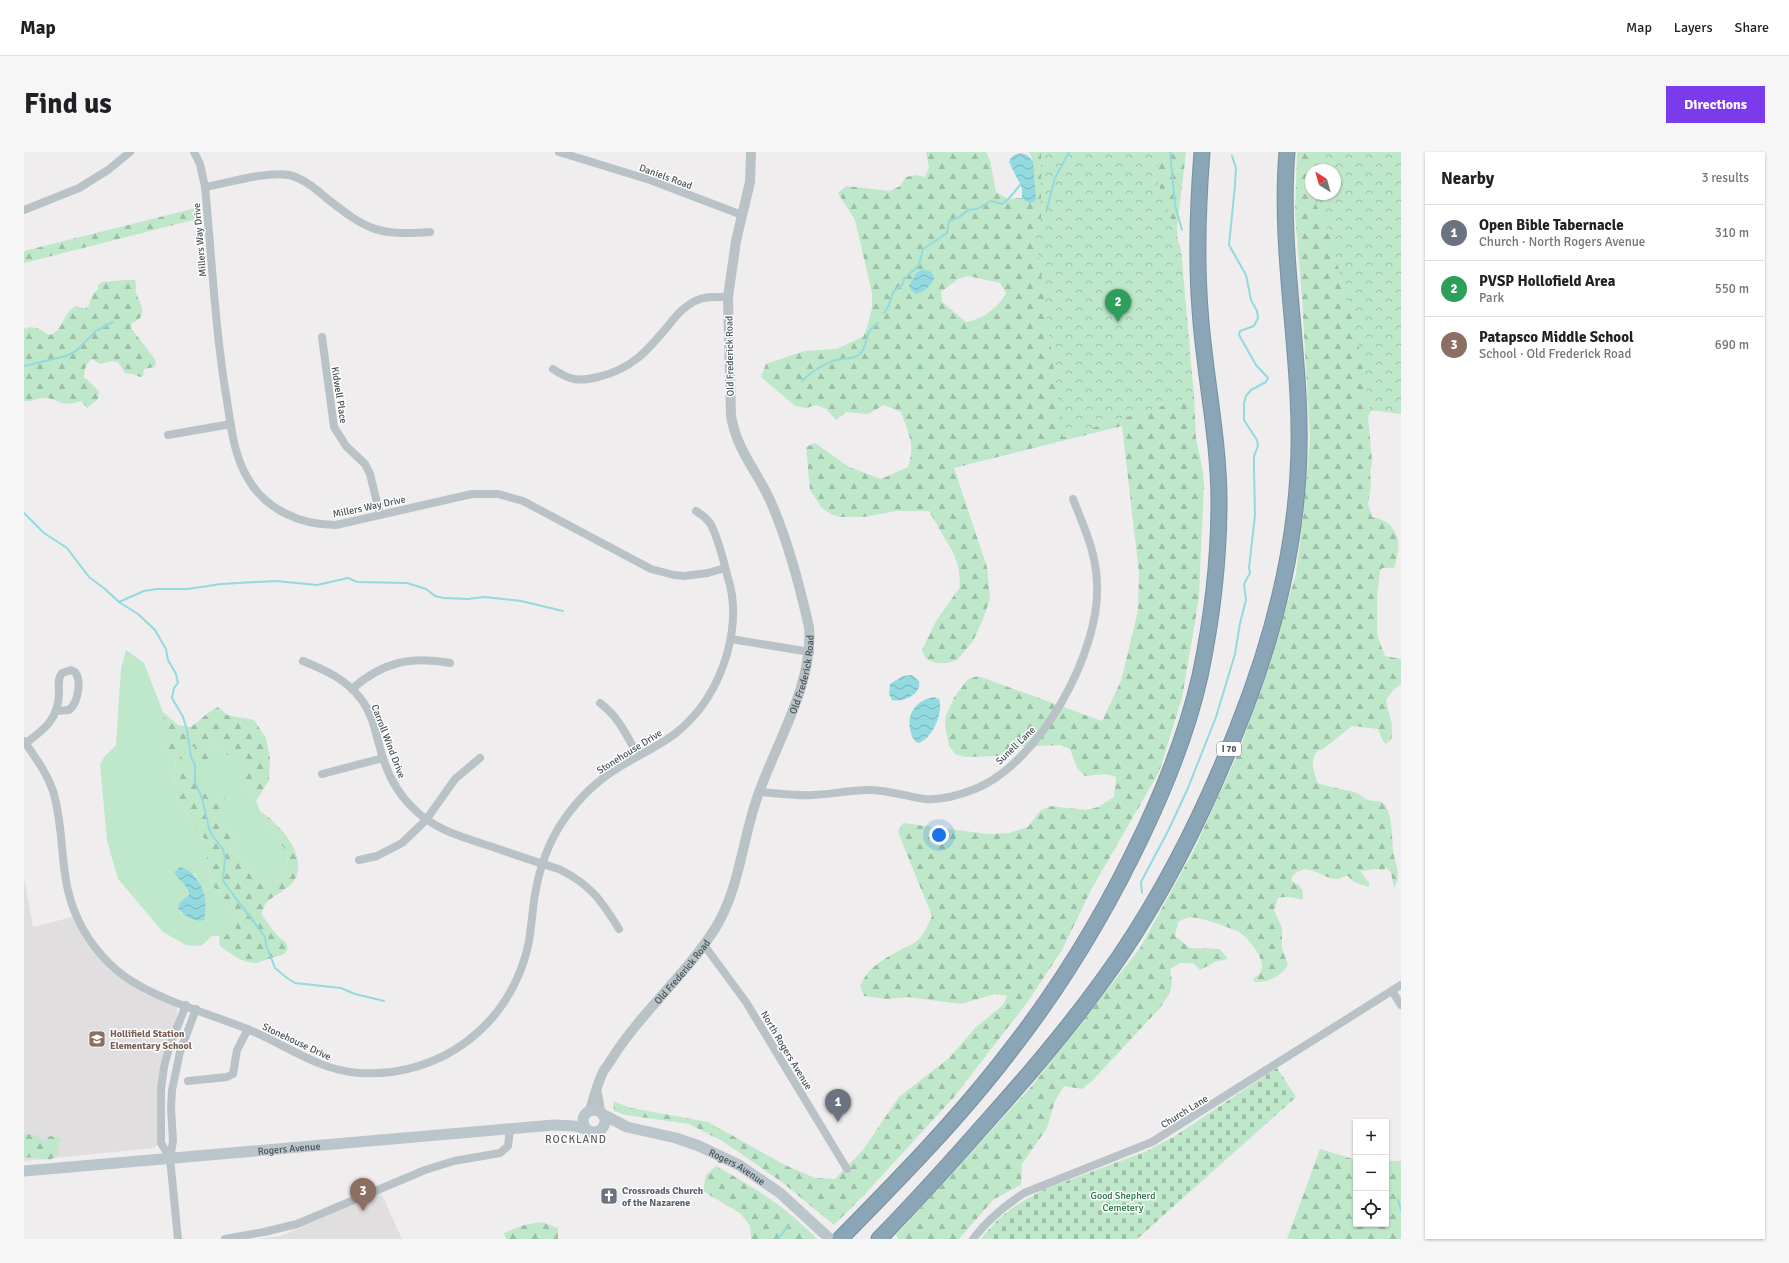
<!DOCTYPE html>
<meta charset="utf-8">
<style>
body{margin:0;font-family:Signika,sans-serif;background:#f6f6f6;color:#202124}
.controls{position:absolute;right:12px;bottom:12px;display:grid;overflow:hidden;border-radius:0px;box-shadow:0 1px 3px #0004}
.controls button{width:36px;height:36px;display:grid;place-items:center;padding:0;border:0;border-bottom:1px solid #e0e0e0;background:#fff;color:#202124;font:20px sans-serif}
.compass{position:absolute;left:1281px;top:12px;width:36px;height:36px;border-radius:50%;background:#fff;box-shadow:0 1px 3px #0004;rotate:323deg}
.you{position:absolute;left:915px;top:683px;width:14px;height:14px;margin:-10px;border:3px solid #fff;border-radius:50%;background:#1a73e8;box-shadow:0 0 0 6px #1a73e833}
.badge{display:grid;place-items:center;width:26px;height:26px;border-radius:50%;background:#7c3aed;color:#fff;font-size:13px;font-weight:700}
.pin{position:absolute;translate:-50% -33px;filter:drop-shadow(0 1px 2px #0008)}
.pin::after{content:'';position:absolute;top:21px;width:14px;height:12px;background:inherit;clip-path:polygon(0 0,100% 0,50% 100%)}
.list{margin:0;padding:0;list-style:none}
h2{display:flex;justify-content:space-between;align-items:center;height:52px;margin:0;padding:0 16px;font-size:17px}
h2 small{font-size:13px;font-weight:400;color:#757577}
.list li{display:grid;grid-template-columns:26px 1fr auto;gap:12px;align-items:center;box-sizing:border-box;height:56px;padding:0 16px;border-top:1px solid #e0e0e0}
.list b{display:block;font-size:15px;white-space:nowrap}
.list p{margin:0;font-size:13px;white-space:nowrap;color:#757577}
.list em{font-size:13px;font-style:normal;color:#757577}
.icon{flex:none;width:22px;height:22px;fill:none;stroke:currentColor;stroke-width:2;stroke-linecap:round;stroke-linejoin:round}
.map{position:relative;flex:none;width:1377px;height:1087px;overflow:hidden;border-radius:0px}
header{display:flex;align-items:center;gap:24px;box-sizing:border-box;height:56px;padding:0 20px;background:#fff;border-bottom:1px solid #e0e0e0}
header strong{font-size:19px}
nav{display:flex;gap:22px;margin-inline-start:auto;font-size:14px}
.intro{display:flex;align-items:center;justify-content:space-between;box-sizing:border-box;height:96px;padding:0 24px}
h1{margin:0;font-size:28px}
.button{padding:10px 18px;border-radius:0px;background:#7c3aed;color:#fff;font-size:14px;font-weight:700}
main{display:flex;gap:24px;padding:0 24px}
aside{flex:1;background:#fff;border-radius:0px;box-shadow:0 1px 3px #0004}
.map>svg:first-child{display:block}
.education{fill:#e0dede}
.grass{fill:#bfe8ca;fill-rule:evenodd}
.forest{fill:url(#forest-firs);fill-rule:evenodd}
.cemetery{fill:url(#cemetery-stones)}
.park{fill:url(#park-crowns)}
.water{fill:url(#water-waves)}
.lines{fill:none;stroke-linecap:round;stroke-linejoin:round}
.stream{stroke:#92dae0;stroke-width:2}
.motorway-casing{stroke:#7590a1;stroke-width:17}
.minor{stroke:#b9c3c7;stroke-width:8}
.tertiary{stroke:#b9c3c7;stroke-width:10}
.secondary{stroke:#bac5cc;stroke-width:11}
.motorway{stroke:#8aa5b6;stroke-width:15}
.labels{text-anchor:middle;stroke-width:3;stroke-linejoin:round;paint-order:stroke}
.shield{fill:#fff;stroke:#7e8689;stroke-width:1}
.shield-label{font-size:9px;font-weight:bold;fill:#475257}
.street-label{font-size:10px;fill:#475257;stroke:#fff}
.education-label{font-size:10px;font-weight:bold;fill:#785e54;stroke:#fff;text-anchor:start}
.worship-label{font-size:10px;font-weight:bold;fill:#5b616d;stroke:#fff;text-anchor:start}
.park-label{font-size:10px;fill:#226f3e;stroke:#fff}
.neighbourhood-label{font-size:11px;letter-spacing:1px;fill:#5a5e60;stroke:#fff}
</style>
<header>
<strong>Map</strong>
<nav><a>Map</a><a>Layers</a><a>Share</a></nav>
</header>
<div class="intro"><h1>Find us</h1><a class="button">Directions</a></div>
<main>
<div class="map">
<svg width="1377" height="1087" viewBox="0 0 1377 1087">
<defs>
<pattern id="forest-firs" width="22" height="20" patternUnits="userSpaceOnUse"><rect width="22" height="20" fill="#bfe8ca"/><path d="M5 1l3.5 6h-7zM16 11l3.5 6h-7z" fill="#9dbfa7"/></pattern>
<pattern id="cemetery-stones" width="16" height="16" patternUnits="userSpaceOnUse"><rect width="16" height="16" fill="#bfe8ca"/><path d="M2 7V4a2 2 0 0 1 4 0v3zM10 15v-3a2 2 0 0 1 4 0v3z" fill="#9dbfa7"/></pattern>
<pattern id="park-crowns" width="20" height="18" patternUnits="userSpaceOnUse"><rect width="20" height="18" fill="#bfe8ca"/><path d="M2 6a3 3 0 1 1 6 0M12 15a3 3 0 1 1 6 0" fill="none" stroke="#9dbfa7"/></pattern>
<pattern id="water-waves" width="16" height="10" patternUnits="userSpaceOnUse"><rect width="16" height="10" fill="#92dae0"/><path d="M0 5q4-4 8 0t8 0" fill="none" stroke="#79b3b8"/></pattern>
</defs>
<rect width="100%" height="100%" fill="#efeded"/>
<g class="education">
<path d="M0 725 9 775 48 765 63 793 85 818 112 837 124 844 146 851 152 854 153 858V865L139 909 135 991 130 996 0 1009Z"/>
<path d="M357 1041 378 1087H235L257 1084Z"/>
</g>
<g class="grass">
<path d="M102 498 120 511 139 560V583L142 596 152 610 150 632 153 648 167 666 176 682 183 689V709L188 733 200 746 209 760 212 776 201 784H188L177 794 162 793 139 780 94 727 83 688 76 613 80 605 92 593 97 517ZM170 721C180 735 180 747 181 763L170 768 157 761 154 756 156 750 165 743 161 732Z"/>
<path d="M187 589 191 590 202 603H212L219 617 213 628 229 640 238 664 264 702 262 723 249 733 237 731 227 724 226 716 216 707 210 697 208 682 196 667V661L201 659 200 645C187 637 162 623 157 608 156 605 157 601 157 598L164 593 172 595 168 611 186 605Z"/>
</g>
<g class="forest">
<path d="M902 0H962L966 8 972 40 984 47 998 46 1003 51 1009 9 1005 0H1162L1153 76 1160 199 1170 243 1172 286 1179 320 1180 332 1175 443 1171 470 1158 546 1135 620 1067 738 1038 798 1002 852 930 945 841 1042 810 1073 759 1031 700 990 665 972 602 963 590 959 589 949 607 956 684 970 761 1013 791 1026 811 1027 839 998 875 945 925 906 952 875 979 853 983 844 971 842 937 852 884 845 863 847 840 844 836 834C845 814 861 806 880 796 885 794 891 791 896 786 901 781 904 772 908 764L874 680 879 671 964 682 985 681 1004 675 1016 659 1026 654 1062 658 1074 655 1090 645 1092 625 1082 622 1061 624 1053 616 1046 597 1036 593 992 595 974 604 941 605 931 602 925 594 921 573 922 563 931 544 944 527 954 524 1078 569 1097 529 1114 459 1115 421 1098 274 930 316 963 415 966 447 959 467 949 489 933 508 923 511H912L902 507 898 498 912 469 936 435 935 418 931 404 905 359H873L840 365H817L806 362 797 355 786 338 782 295 791 291 825 315 857 327 884 315C892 292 884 281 877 260L860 253 844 262 822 260 812 268 802 257 792 253 782 256 771 254 737 225 742 212 780 199 812 197 839 185 843 175 848 156V141L831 68 814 41 822 34 866 39 876 34 882 25 892 23 901 25 905 15ZM944 124 976 131 982 141C975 155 958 168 942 170L918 150 917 140 934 127Z"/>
<path d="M1273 0H1377L1351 254 1344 264 1348 309 1346 321 1347 333 1344 352 1348 365C1355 366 1359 368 1365 372 1377 384 1376 398 1370 416H1358L1356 419 1353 445V483L1361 504 1377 507V532L1370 537 1362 548C1364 562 1371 574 1367 588L1361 592 1357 585 1354 577 1328 574 1299 597 1295 598C1284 607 1290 620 1294 631 1307 636 1321 637 1333 641 1337 643 1340 647 1344 648 1349 650 1357 647 1361 653 1370 668 1367 688 1370 704 1373 717 1377 725 1370 736L1367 721 1362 715 1360 718 1352 717 1336 719 1345 731V735L1330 730 1324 724C1319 724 1316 728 1312 727 1295 726 1283 707 1268 725V729C1277 734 1281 738 1278 748 1270 745 1262 744 1254 746L1250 758 1258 776V796L1264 813C1257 824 1244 831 1231 830L1229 827C1231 825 1235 823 1236 821 1244 809 1226 789 1218 782 1210 776 1175 765 1165 765 1162 766 1157 768 1154 770L1151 784 1166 796 1196 797 1204 807 1191 810 1176 818 1169 811H1156L1146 817 1148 829 1146 841 1135 857 1068 929 1058 937 1040 934 1031 949 1023 976 998 1012 997 1033 970 1047 935 1087H874L872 1083 1008 934 1116 796 1170 698 1215 599 1241 525 1272 422 1279 366 1286 287 1278 147 1271 63ZM1287 18H1311V42H1287Z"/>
<path d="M172 56 177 60 176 64 173 67 0 111V99Z"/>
<path d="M101 128H111C113 132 111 137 112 141 117 154 125 164 108 171L107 176 130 206 132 211 130 215 120 217 119 224 116 225 109 222 101 221 94 210 88 209 76 212 68 207C60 214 61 217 60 226L64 228 75 240 74 247 63 256 57 249C34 257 35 245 19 246 13 246 7 250 0 249V175L2 177 5 175 13 176 26 183C41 177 38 161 52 154L60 157 64 155 69 142 74 137V133L79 130Z"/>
<path d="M194 555 198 558 203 563 230 568 242 586 246 606 245 628 232 649 229 640 213 628 212 620 218 617 212 603H202L191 590 187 589 186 605 181 615 175 616 168 611 171 595 164 593 157 598C156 632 204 633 211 663L207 666 201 659 196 661V667L208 682 210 697 216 707 226 716 227 724 237 731 249 733 262 723 264 702 238 664 236 659C255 671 287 706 269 730 261 739 250 743 242 751 240 754 239 759 237 762 243 769 249 779 254 784 257 787 261 789 263 793 264 797 263 799 260 802L232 811C219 812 206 801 196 794L195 784H201L212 776 209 760 200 746 188 733 183 709V689L176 682 167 666 153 648 150 632 152 610 142 596 139 583V560L154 573 167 575 184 561Z"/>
<path d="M0 982 12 983 20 990 23 989 22 986 25 984 35 985 37 987 34 994 35 1002C23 1014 14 1002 0 1006Z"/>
<path d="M1296 997 1332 1008V1072H1362V1009H1377V1087H1263Z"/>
<path d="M692 1014C730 1035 763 1056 793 1087H727L726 1074 717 1062 679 1039 682 1023Z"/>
<path d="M518 1070 534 1076V1087H482L480 1081 500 1073Z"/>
</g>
<path class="cemetery" d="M1253 916 1272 945 1113 1087H957C976 1063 992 1052 1019 1038L1123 999 1151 984Z"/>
<g class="park">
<path d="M1017 0H1135L1131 21 1157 97 1170 244 1039 285 1010 70H1017Z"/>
<path d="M1294 0H1377V262L1346 258 1336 199 1318 129 1305 81 1288 43 1311 42V18H1291Z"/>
</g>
<g class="water">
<path d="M997 1 1003 3 1009 9 1012 48C1005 53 1003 51 998 46V36L985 10C987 4 991 2 997 1Z"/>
<path d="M897 118C905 118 909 119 910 127 906 135 901 139 892 142L888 139 885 134 892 121Z"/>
<path d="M888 523 895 529C898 542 879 551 868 548L865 542 866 532 879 524Z"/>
<path d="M910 545 915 547C920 560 908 588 894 591 889 588 887 583 886 577 883 560 893 548 910 545Z"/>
<path d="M156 715C178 721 185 748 180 768 171 771 158 763 154 756L156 750 165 743C164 732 154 729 150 720Z"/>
</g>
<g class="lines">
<g class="stream">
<path d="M1146 0 1151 53 1158 78"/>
<path d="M1023 56 1031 26 1045 0"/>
<path d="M860 161 865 153 869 140 879 132 880 127 895 113 899 97 923 81 925 69 934 66 944 58 953 57 967 49 978 52C984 49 992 38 996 33"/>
<path d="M0 214 42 204 52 199 72 179 89 170"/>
<path d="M778 229C787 220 805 208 818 207 824 206 830 207 836 202 842 196 842 187 845 180 847 176 851 173 854 171"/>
<path d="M0 361 20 381 43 396 65 425 81 437 95 450 114 462 131 478 142 497 144 508 152 522 154 531 150 536 148 546 159 565 163 578 167 605 171 613V630L178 646 185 676 188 683 199 697 201 706 199 729 241 785 242 793 251 816 263 826 271 831 317 836 331 842 360 849"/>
<path d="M95 450 120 439 133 437H164L197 432 252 429 293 433 324 426 333 430 383 431 402 437 411 444 420 446 444 447 460 445 497 449 539 459"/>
<path d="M1118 741 1117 730 1145 677 1164 636 1192 565 1211 502 1216 471 1222 448 1220 432 1226 421 1225 416 1231 363 1230 317V304L1234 294 1233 288 1220 268V251L1222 244 1227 238 1242 230 1244 226 1232 213 1215 183 1216 179 1230 174 1234 166 1233 159 1227 148 1222 123 1205 93 1211 33 1212 16 1208 4"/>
<path d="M1374 1048 1377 1058"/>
<path d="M754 1087 765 1073"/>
</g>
<g class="motorway-casing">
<g id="motorway">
<path d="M816 1087C875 1027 935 966 986 899 1040 830 1084 756 1121 677 1144 628 1164 577 1176 524 1188 467 1195 407 1195 350 1195 285 1180 221 1176 157 1172 105 1174 52 1178 0"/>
<path d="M855 1087C893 1048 930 1007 966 966 1012 915 1057 861 1096 804 1144 733 1182 656 1213 577 1246 495 1269 410 1274 323 1281 215 1254 108 1263 0"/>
</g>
</g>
<g class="minor">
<path d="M170 0 176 12 181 35C188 107 191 178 203 249 207 275 210 303 223 325 241 358 277 373 312 373L448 342H474L499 349 627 417 650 423 660 424 684 421 701 416"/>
<path d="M535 0 626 28 718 63"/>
<path d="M181 35C204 31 242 19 265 23 279 26 291 36 301 45 343 78 353 84 406 80"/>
<path d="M0 58 55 36 84 18 106 0"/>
<path d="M298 185 310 275 322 294 341 312 346 322 356 363"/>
<path d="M529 217C545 228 554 230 574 225 608 217 623 199 644 174 652 164 659 155 671 149 681 144 692 145 704 145"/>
<path d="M144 283 207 272"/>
<path d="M707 487 786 500"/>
<path d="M279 509C301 518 322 527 337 547 350 564 352 585 359 606 365 625 376 644 390 657 411 678 438 685 466 694 489 702 512 710 535 717 567 733 577 748 595 777"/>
<path d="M328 537C358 510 387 504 426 511"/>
<path d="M576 551C595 565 603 584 614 604"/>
<path d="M0 589C11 605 23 621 29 639 41 678 35 720 50 758 60 784 78 808 100 824 133 848 184 861 223 877 261 892 293 918 335 921 417 926 486 873 504 794 507 779 508 764 510 749 514 720 524 690 541 666 556 645 575 627 597 614 615 603 635 594 652 581 677 561 694 533 703 502 710 477 712 451 704 426 699 408 695 387 686 371 682 366 677 362 672 359"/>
<path d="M2 591C21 577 34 567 35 542 35 534 33 527 38 521L47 518 51 520C58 529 54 551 45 558L33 559"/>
<path d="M298 622 359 606"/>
<path d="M735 640C753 641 771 644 790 643 808 642 826 638 844 638 863 638 882 644 901 647 916 648 936 643 951 637 1016 611 1077 499 1073 431 1072 400 1060 375 1049 347"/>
<path d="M335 708 353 704 378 691 402 668 431 627 456 606"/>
<path d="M680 793 722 850 823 1017"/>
<path d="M1368 839 1377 853"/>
<path d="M164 929 203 925 209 922 213 898 224 877"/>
<path d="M146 1006 137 991V937L140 915 145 896 162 853"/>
<path d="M154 1087 146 1006 149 989 147 956 148 938 156 900 172 857"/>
<path d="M201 1087 240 1080 273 1072 401 1018 430 1009 476 1001 484 994 486 977"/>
<path d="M949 1087C963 1068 980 1054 1000 1041L1128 990 1377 833"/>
</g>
<g class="tertiary">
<path d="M573 941 576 959"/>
<path id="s1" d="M566 958C570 946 573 932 579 920 581 916 585 912 587 908 617 860 663 822 692 775 715 737 718 691 732 649 750 594 790 533 785 475 776 435 765 393 749 355 735 320 714 303 707 264L704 145 712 89 726 30 727 0"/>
</g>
<g class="secondary">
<circle cx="570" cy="969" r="11"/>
<path id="s2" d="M580 963 603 975 652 986 675 994 715 1013 756 1041 806 1087"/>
<path id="s3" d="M0 1019 530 973 550 974 562 977"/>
</g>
<use href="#motorway" class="motorway"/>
</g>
<defs>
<g id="school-square" transform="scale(0.9)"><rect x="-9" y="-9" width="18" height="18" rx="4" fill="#8d6e63" stroke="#fff"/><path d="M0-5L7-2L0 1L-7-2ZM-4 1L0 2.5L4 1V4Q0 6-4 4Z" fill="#fff"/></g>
<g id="church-square" transform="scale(0.9)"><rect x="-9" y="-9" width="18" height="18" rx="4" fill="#6b7280" stroke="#fff"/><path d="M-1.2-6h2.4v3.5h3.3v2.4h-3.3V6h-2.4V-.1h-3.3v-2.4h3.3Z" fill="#fff"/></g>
</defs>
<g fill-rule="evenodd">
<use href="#school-square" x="73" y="887"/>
<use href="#church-square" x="585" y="1044"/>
</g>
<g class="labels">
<rect class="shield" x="1193" y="590" width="24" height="14" rx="3"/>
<g class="shield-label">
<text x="1205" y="600">I 70</text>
</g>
<g class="street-label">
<text transform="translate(642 24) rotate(20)" y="4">Daniels Road</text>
<text transform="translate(175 88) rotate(-95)" y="4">Millers Way Drive</text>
<text transform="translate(705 204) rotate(-91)" y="4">Old Frederick Road</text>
<text transform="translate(316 243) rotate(81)" y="4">Kidwell Place</text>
<text transform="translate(345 354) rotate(-12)" y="4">Millers Way Drive</text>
<text dy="4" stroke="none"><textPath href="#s1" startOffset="492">Old Frederick Road</textPath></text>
<text transform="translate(365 589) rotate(69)" y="4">Carroll Wind Drive</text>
<text transform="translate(991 593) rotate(-44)" y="4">Sunell Lane</text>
<text transform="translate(605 599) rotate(-32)" y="4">Stonehouse Drive</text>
<text dy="4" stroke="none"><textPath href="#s1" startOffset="168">Old Frederick Road</textPath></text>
<text transform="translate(273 889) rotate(25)" y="4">Stonehouse Drive</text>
<text transform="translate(763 898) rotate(59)" y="4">North Rogers Avenue</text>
<text transform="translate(1160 959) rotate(-32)" y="4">Church Lane</text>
<text dy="4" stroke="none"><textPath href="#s3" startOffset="266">Rogers Avenue</textPath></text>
<text dy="4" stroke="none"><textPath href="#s2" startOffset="144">Rogers Avenue</textPath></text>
</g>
<g class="education-label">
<text x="86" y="885">Hollifield Station<tspan x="86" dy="12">Elementary School</tspan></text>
</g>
<g class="worship-label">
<text x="598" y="1042">Crossroads Church<tspan x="598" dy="12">of the Nazarene</tspan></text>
</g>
<g class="park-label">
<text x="1099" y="1047">Good Shepherd<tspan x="1099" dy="12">Cemetery</tspan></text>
</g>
<g class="neighbourhood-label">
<text x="552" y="991">ROCKLAND</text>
</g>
</g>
</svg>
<div class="controls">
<button>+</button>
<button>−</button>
<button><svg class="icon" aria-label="locate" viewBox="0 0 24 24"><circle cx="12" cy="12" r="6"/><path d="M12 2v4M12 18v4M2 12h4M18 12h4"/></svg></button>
</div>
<svg class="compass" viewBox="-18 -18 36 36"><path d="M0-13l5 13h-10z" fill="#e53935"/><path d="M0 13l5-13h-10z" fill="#757577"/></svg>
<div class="you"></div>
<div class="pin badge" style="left:814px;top:970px;background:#6b7280">1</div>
<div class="pin badge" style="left:1094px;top:170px;background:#2e9e5b">2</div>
<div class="pin badge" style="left:339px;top:1059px;background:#8d6e63">3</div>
</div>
<aside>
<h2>Nearby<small>3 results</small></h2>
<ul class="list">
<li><span class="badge" style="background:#6b7280">1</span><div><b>Open Bible Tabernacle</b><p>Church · North Rogers Avenue</p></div><em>310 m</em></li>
<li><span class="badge" style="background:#2e9e5b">2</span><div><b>PVSP Hollofield Area</b><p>Park</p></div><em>550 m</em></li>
<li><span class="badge" style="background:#8d6e63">3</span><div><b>Patapsco Middle School</b><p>School · Old Frederick Road</p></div><em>690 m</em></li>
</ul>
</aside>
</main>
